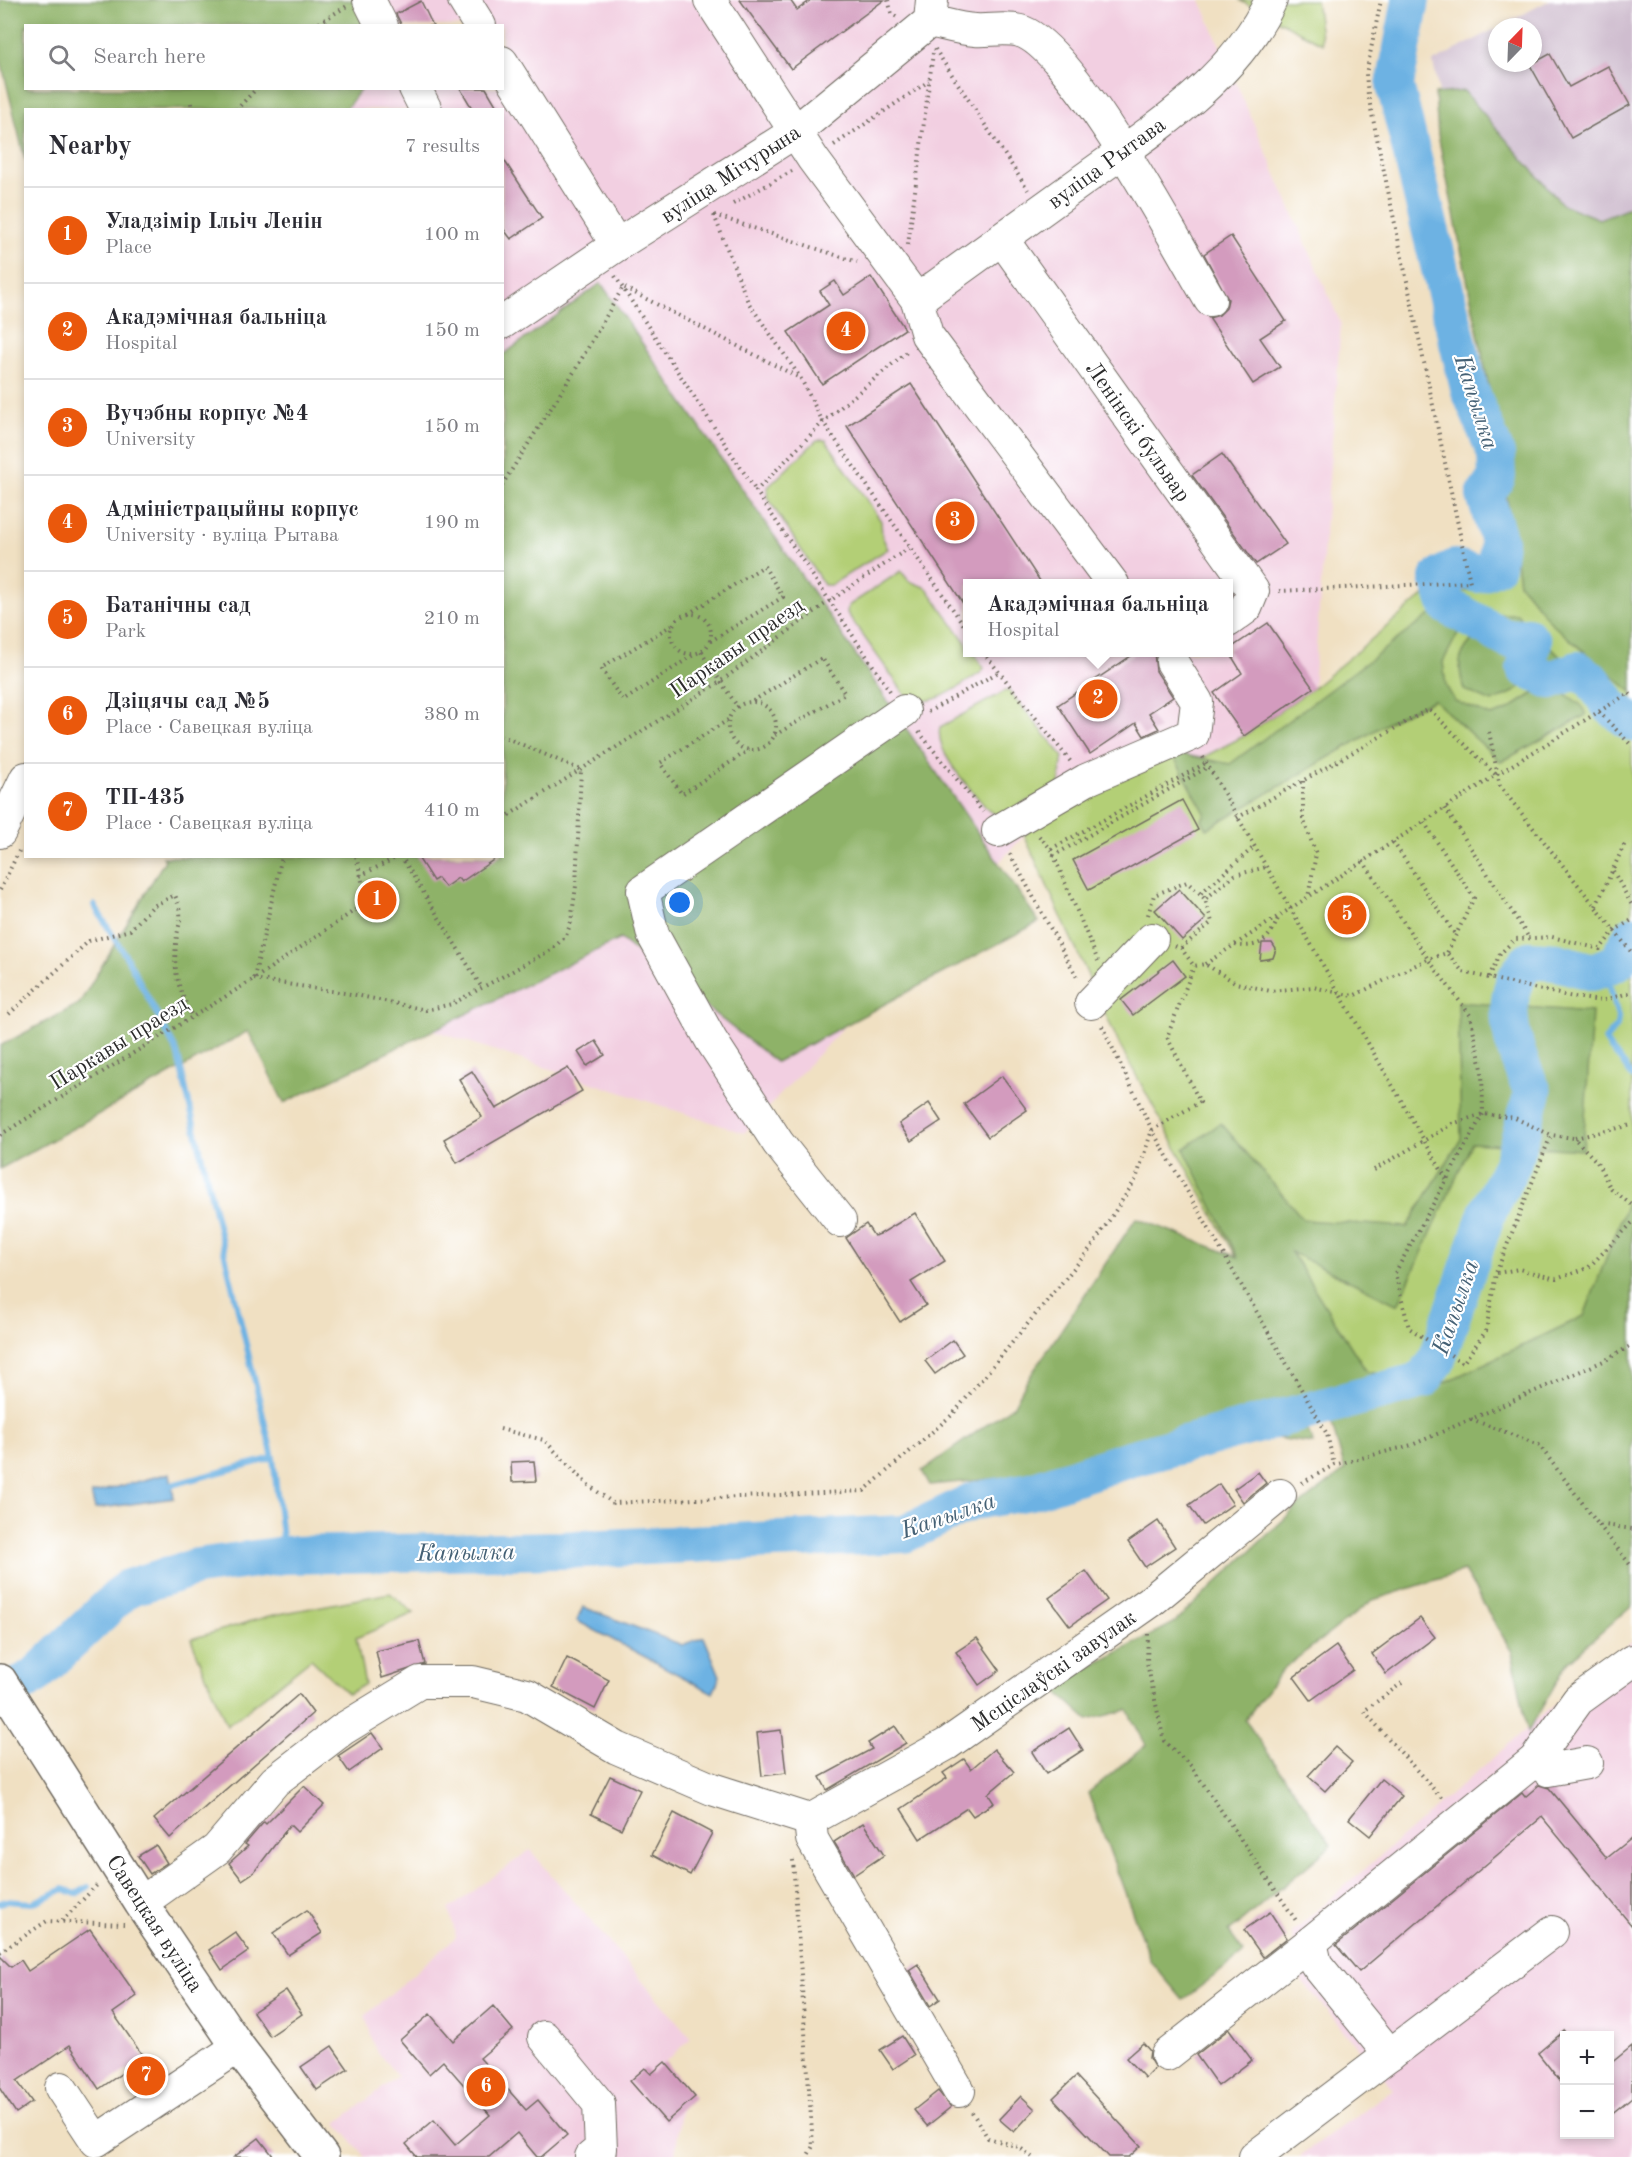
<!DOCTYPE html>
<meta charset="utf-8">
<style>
body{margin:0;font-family:"Old Standard TT",serif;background:#f2f2f3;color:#2b2b33}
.controls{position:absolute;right:18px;bottom:18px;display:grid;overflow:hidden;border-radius:0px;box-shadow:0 3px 9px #0003}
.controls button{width:54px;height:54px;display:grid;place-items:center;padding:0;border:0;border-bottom:2px solid #e1e1e2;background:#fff;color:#2b2b33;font:30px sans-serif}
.compass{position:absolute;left:1488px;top:18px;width:54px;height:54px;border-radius:50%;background:#fff;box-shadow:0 3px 9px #0003;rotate:23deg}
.you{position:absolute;left:680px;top:903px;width:21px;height:21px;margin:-15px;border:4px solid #fff;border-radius:50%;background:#1a73e8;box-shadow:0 0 0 9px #1a73e833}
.badge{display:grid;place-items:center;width:39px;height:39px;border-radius:50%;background:#ea580c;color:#fff;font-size:20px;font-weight:700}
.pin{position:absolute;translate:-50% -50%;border:3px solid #fff;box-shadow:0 2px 6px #0006}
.popup{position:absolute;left:963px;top:579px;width:270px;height:78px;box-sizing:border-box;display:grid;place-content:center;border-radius:0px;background:#fff;filter:drop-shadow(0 2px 4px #0005);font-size:20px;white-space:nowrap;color:#7c7c81}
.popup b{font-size:22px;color:#2b2b33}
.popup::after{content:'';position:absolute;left:50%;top:100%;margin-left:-12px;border:12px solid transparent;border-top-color:#fff}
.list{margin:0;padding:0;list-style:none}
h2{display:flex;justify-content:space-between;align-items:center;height:78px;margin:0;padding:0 24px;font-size:26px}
h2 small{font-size:20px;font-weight:400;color:#7c7c81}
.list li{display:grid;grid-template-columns:39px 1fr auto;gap:18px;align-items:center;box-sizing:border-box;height:96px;padding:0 24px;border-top:2px solid #e1e1e2}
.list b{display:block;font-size:22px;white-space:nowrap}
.list p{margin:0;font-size:20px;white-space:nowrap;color:#7c7c81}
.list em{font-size:20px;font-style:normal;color:#7c7c81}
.icon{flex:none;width:33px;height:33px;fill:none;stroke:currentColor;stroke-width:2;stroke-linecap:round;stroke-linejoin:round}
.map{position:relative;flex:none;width:1632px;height:2157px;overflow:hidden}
.search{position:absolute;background:#fff;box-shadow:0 3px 9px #0003;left:24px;top:24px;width:480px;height:66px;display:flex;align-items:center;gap:15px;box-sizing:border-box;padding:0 21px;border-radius:0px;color:#7c7c81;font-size:22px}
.panel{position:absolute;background:#fff;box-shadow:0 3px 9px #0003;left:24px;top:108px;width:480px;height:750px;border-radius:0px}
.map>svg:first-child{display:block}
.built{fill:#f2cfe1;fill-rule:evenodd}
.industrial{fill:#cfbdcf}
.green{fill:#b3cf76;stroke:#6f7d50;stroke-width:1.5}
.forest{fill:#8eb267;stroke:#5c6e49;stroke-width:1.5}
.water{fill:#6db2e3;stroke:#4c6e87;stroke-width:1.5}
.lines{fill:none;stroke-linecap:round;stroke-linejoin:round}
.stream{stroke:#6db2e3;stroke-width:6}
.river{stroke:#6db2e3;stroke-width:38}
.building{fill:#d39bbe}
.minor-casing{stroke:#706a60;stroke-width:34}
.major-casing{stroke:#706a60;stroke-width:36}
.path{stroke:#706a60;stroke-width:4;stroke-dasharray:1.5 4.5;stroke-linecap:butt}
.minor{stroke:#fff;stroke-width:32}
.major{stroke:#fff;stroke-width:33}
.labels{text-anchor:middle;stroke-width:4.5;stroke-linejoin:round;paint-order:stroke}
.street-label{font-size:22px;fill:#2b2b2b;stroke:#fff}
.water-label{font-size:24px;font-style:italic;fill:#456175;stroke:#fff}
</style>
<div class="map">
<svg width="1632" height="2157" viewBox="0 0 1632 2157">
<rect width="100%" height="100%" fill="#fff"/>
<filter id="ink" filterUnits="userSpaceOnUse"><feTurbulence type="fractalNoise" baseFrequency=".0167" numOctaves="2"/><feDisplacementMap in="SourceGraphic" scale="12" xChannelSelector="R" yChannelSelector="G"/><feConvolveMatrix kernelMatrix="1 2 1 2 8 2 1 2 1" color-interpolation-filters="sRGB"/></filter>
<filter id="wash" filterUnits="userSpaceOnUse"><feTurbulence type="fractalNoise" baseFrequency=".008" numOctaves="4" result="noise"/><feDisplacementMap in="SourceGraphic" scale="24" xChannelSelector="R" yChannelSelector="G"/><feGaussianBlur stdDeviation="1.35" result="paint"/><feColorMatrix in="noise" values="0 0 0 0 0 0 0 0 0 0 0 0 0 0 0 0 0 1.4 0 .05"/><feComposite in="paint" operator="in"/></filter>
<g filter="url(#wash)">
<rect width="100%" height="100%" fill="#f0e0c2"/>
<g class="built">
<path d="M225 0H1200L1341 324 1313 688 1244 736 1194 762 1039 820 744 1133 205 955 502 856V110L284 109 273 89 502 88V26L239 25ZM968 584H1228V652H968Z"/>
<path d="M1632 1642V2157H1299L1393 2089 1295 1973 1292 1932 1591 1673ZM1564 2036H1610V2134H1564Z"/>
<path d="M530 1850 691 2038 665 2062 695 2097 681 2109 675 2157H365L337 2123 398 2076 376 2051 365 2016 456 1937 449 1909Z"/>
</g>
<path class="industrial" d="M1550 0H1632V213L1578 245 1439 92 1433 62 1497 28V63H1533V27H1499Z"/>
<g class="green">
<path d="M1239 0H1316L1322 44Z"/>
<path d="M817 440H826L881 521 882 536 888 549 831 585H824L767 497 768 487Z"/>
<path d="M1522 539 1632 673V1315L1430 1415 1307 1385 1120 1046 1024 835 1039 820 1165 757 1194 762 1244 736 1313 688 1427 593 1471 591Z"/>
<path d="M901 571 909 581 927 588 967 644 968 652 974 653 984 668 982 672C960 685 931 712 906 696L847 613 848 606Z"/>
<path d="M1005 691H1009L1063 756 1059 785 998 816 989 811C973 791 934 754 940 727Z"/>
<path d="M390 1593 414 1613 356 1638 365 1684 348 1694 311 1659 227 1726 191 1639 269 1616Z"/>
</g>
<g class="forest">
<path d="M0 0H359L368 25 26 26V88L361 89 346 109 26 110 25 160 0 57Z"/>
<path d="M1464 91 1562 204 1599 219 1632 206V692L1553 625 1519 583 1496 423 1438 135 1435 94Z"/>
<path d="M601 283 1039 922 776 1062 620 939 284 1103 248 1031 0 1169V1046L79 1004 165 860 163 857 502 856 503 355Z"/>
<path d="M1481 614H1517L1605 701 1603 707 1592 710 1563 671 1532 677 1514 692 1492 702 1464 690C1455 657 1460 654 1481 629Z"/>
<path d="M1430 615 1467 616 1443 662 1446 686 1455 701 1491 716 1506 711 1534 693 1556 687 1581 705 1586 715 1501 762 1434 700 1401 715 1207 829 1202 820 1205 813 1175 759 1181 754 1230 764Z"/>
<path d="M1458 1002 1592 1012 1583 1150 1472 1143 1398 1305 1291 1252 1367 1372 1444 1383 1584 1316 1632 1190V1605L1568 1662 1528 1732 1512 1652 1464 1571 1373 1600 1283 1669 1245 1720 1332 1845 1229 1932 1244 1953 1183 2000 1151 1962 1088 1793 1146 1745 1127 1710 1088 1720 1052 1687 1174 1623 1297 1507 1345 1470 1331 1422 1319 1398 1296 1403 1313 1443 1207 1429 1023 1476 930 1485 922 1471 1014 1405 1025 1384 1136 1218 1238 1257 1184 1149 1221 1123 1304 1220 1407 1227 1461 1139Z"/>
</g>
<g class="water">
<path d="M170 1473 174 1498 95 1509 91 1494Z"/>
<path d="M583 1607 682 1645 704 1637 720 1676 713 1693 577 1621Z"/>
</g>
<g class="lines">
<g class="stream">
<path d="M94 905 128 960 177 1052 273 1458 284 1555"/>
<path d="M1605 966 1618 1017 1617 1026 1605 1040C1612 1054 1626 1063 1632 1077"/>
<path d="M164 1487 273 1458"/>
<path d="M0 1903 6 1901 32 1903 64 1889 76 1894 88 1887"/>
</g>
<g class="river">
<path d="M1411 0 1395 85 1469 388 1496 454 1497 477 1485 495 1499 541 1496 566 1478 574 1455 568 1438 578 1448 606 1507 639 1527 636 1533 643 1525 668 1550 680 1578 670 1593 681 1610 706 1632 723"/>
<path d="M0 1698 36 1675 128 1588 197 1567 284 1555 561 1550 905 1534 973 1501 1031 1491 1129 1459 1423 1380 1436 1362 1487 1213 1512 1164 1533 1092C1514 1052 1493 997 1529 960L1557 962 1593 972 1617 962 1632 935"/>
</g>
</g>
<g id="blocks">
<g class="building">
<path d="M740 0H790L797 10 811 0H884L791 69Z"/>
<path d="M421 1 433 26H402L396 14Z"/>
<path d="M1550 54 1569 87 1608 66 1630 105 1571 138 1530 65Z"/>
<path d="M460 88H486L499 110H473Z"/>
<path d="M502 157 542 218 511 239 502 227Z"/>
<path d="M1231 236 1286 321 1260 338 1280 367 1253 384 1209 318 1219 315 1226 308 1228 299 1204 254Z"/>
<path d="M871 277 905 329 822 384 788 332 829 305 820 291 835 281 844 295Z"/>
<path d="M911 384 1042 584H968V611L847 426Z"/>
<path d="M1222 454 1286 544 1256 564 1192 475Z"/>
<path d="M1268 623 1313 688 1244 736 1214 693 1242 673 1228 650Z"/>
<path d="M1137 652H1154L1156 671 1173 697 1149 713 1159 729 1144 736 1136 723 1090 754 1058 705Z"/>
<path d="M1182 800 1198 830 1089 890 1073 860Z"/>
<path d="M417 856H499L461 882 458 878 445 887 438 878 433 881Z"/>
<path d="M1179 889 1206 919 1182 940 1155 910Z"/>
<path d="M1262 943H1272L1276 949 1273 958 1260 960Z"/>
<path d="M1173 960 1185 976 1133 1015 1121 1000Z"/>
<path d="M596 1041 605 1055 587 1066 578 1052Z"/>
<path d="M568 1068 582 1091 457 1163 444 1139 482 1117 459 1079 472 1071 496 1109Z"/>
<path d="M1002 1076 1027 1110 988 1137 964 1104Z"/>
<path d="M929 1103 941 1121 911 1141 899 1124Z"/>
<path d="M915 1213 945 1261 911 1282 926 1305 900 1322 846 1238 866 1224 874 1236 880 1234Z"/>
<path d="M953 1340 963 1354 935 1374 925 1361Z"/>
<path d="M534 1461 536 1481 512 1482 511 1462Z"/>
<path d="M1258 1472 1266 1483 1243 1502 1234 1489Z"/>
<path d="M1219 1484 1233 1504 1203 1525 1189 1505Z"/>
<path d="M1158 1521 1175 1547 1145 1567 1128 1542Z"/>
<path d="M1086 1571 1107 1600 1070 1626 1049 1598Z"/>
<path d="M1420 1618 1435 1637 1386 1674 1372 1654Z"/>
<path d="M977 1638 1000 1670 979 1685 956 1652Z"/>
<path d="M419 1641 425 1664 382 1678 376 1651Z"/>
<path d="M1336 1646 1353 1670 1311 1700 1294 1677Z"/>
<path d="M567 1658 609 1680 595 1709 553 1687Z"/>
<path d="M299 1694 313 1713 170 1838 154 1819Z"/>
<path d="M895 1726 906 1743 827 1790 820 1777 872 1749 868 1743Z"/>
<path d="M1069 1728 1083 1750 1046 1774 1032 1752Z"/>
<path d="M781 1730 786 1773 762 1776 757 1733Z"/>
<path d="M372 1733 383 1748 349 1772 338 1756Z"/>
<path d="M1335 1747 1352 1762 1325 1791 1308 1776Z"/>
<path d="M994 1749 1014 1772 988 1794 994 1803 973 1816 967 1808 920 1839 901 1809 947 1778 943 1773 964 1759 971 1769Z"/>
<path d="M610 1776 640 1790 621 1829 591 1814Z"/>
<path d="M1381 1779 1402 1796 1370 1836 1349 1819Z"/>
<path d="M1539 1785 1549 1788 1607 1858 1632 1838V1926L1542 1817 1359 1972 1336 1945 1522 1793 1525 1797Z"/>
<path d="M304 1786 324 1805 297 1832 290 1825 254 1872 242 1880 229 1863 248 1846 245 1844 264 1822 266 1824Z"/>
<path d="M674 1813 712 1833 690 1875 652 1855Z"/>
<path d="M863 1823 884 1855 854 1875 834 1842Z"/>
<path d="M156 1845 167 1863 150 1874 138 1856Z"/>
<path d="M307 1910 322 1933 288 1955 273 1933Z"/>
<path d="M1270 1912 1287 1938 1263 1957 1244 1930Z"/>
<path d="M90 1929 137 1996 113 2013 147 2062 149 2060 161 2077 142 2089 128 2069 99 2089 70 2045 17 2081 32 2102 16 2113 0 2089V1956L11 1967 21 1960 28 1971Z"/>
<path d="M235 1932 249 1951 222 1970 209 1950Z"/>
<path d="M918 1964 940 1999 930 2006 909 1970Z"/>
<path d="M286 1990 302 2014 270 2036 253 2012Z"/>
<path d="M493 2006 513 2030 480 2058 526 2110 538 2100 567 2135 541 2157H537L517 2133 489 2157H417L406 2144 434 2120 455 2145 490 2115 443 2061 429 2074 400 2040 430 2014 453 2041Z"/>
<path d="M1229 2029 1252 2060 1218 2086 1196 2055Z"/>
<path d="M1564 2031V2086L1538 2053Z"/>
<path d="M902 2036 914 2055 893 2069 880 2050Z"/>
<path d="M1143 2043 1150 2051 1149 2058 1155 2068 1145 2078 1126 2058Z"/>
<path d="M332 2046 348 2069 317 2090 301 2067Z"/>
<path d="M1632 2046V2097L1610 2115V2064Z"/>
<path d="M665 2062 695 2097 666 2122 630 2081 645 2068 651 2074Z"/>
<path d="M1076 2076 1141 2146 1129 2157H1109L1053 2098Z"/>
<path d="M938 2091 951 2107 927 2126 914 2110Z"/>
<path d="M1021 2096 1035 2109 1014 2132 999 2119Z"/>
<path d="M259 2138 274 2157H234Z"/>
</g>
</g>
</g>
<g filter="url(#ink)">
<use href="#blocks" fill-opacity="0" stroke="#706a60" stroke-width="1.5"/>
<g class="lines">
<g class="minor-casing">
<g id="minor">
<path d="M369 0 382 26"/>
<path d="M464 0 480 26"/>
<path d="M710 0 813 159 917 300 927 335 1113 584"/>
<path d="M930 21C944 24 960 29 975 30 989 31 1006 27 1020 31 1072 45 1179 248 1210 300"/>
<path d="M502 62 617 245"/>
<path d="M415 88 426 110"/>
<path d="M1002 239 1253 591 1246 608 1228 621"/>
<path d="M917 300C971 261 1025 222 1079 183 1149 132 1234 81 1271 0"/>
<path d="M502 323 617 245 795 132 930 21 932 0"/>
<path d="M998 831 1086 780 1193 734 1197 702 1172 662"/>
<path d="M0 832 26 778"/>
<path d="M1091 1003 1152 939"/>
<path d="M840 1221 778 1143 711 1040 653 935 643 891 904 711"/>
<path d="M1587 1763 1548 1770 1535 1760 1578 1700 1632 1661"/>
<path d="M810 1820 812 1839 959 2091"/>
<path d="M141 1903 217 1849 275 1781 343 1729 420 1682H473L527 1695 617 1748 712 1789 810 1820 947 1744 1150 1602 1280 1495"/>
<path d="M544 2037 599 2104 601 2149 591 2157"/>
<path d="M1167 2055 1311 1942"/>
<path d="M1390 2055 1316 1964 1311 1942 1535 1760"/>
<path d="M61 2088 96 2141 238 2047"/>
<path d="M1255 2157 1552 1932"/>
</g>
</g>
<g class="major-casing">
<path id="major" d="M0 1681 141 1903 238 2047 322 2157"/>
</g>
<g class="path">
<path d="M888 0 892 14 897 17"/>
<path d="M314 26 347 6"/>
<path d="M935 49 1028 190"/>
<path d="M191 103 192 110"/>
<path d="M236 110 257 88"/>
<path d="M834 145 929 81"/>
<path d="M733 204 792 171"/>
<path d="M714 215 748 302 800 377 823 422 968 631"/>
<path d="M714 215 857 262"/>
<path d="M908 245 933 53"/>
<path d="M615 276 756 491"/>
<path d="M502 485 574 372 623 287 798 377"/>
<path d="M1279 591 1470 582 1368 95 1366 74 1381 0"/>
<circle cx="691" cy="634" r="20"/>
<path d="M688 614 764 566 783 597 709 642"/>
<path d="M672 625 601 668 623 701 695 654"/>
<path d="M701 652 737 706"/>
<path d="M983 652 1071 762"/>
<path d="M890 691 756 491 823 422 908 351"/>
<path d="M753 701 822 658 845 694 775 735"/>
<circle cx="752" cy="726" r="24"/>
<path d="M928 712 997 673"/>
<path d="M1599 712 1632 746"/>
<path d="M728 720 660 763 682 794 749 750"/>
<path d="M919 732 983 812"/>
<path d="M1489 732 1500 786 1632 953"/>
<path d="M1203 757 1447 1180"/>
<path d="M1303 781V818L1316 854 1308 897"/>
<path d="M1445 808 1529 938"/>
<path d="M509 815 721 681 828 602 909 548"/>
<path d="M1237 818 1429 709 1496 775"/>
<path d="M1424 822 1474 898 1447 953"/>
<path d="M1039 836 1051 849 1098 961"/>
<path d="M1393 842 1456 936"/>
<path d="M1051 849 1206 763"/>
<path d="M1010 854 1078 979"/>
<path d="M401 856 482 988"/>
<path d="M1053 856 1208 767"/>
<path d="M1363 861 1428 959 1470 1015 1482 1069 1483 1114 1395 1273 1409 1328 1463 1363 1486 1331 1496 1273 1551 1135"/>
<path d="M1613 871 1632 905"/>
<path d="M360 876 399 856"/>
<path d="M0 890 19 851"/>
<path d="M1201 893 1254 847"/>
<path d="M1596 906 1625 843"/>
<path d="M1148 915 1154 895 1187 882 1205 899"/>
<path d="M1235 945C1261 949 1270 939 1279 916"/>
<path d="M1175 946 1181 948 1194 966 1205 964 1236 983 1270 991 1313 987 1353 996 1428 959 1447 953 1463 972 1568 996 1601 1001 1632 992"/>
<path d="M1181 948 1212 922 1205 899 1235 875 1266 867"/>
<path d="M1205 964 1496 775 1629 693 1632 696"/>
<path d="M1489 977 1500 954 1515 939 1552 937 1600 949 1615 930 1632 920"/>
<path d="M254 978 282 856"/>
<path d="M254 979 351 994 426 1010 452 1004 551 950 566 936 571 922 576 886 581 770 502 736"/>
<path d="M9 1014 89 941 130 930 153 906 175 895C185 921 178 920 176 944 173 973 179 991 192 1016"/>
<path d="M1102 1026 1152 1130 1327 1434 1334 1465"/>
<path d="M0 1135 254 979 367 902 356 856"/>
<path d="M1575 1138 1632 1125"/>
<path d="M1374 1170 1452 1124 1483 1114 1515 1118 1551 1135 1574 1138 1597 1162 1611 1189 1632 1205"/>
<path d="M1497 1273 1519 1269 1556 1279 1588 1268 1632 1223"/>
<path d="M1471 1419 1539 1445 1598 1524 1632 1529"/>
<path d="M500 1429 544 1440 587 1484 613 1503 864 1491 953 1414 1093 1245 1136 1179 1152 1130 1200 1102 1167 1037 1194 966"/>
<path d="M1302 1483 1334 1465 1412 1445 1606 1360 1632 1345"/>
<path d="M1599 1525 1632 1567"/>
<path d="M1148 1634 1147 1663 1164 1741 1191 1766 1297 1922"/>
<path d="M1402 1683 1364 1711 1444 1801"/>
<path d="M793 1860 813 2146 807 2157"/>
<path d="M62 1921 98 1884"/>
<path d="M0 1952 47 1921 124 1924"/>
<path d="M972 2112 988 2138 1019 2147 1032 2157"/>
</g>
<use href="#minor" class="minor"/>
<use href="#major" class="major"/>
</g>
</g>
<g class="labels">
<g class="street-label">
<text transform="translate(1106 162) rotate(-36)" y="8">вуліца Рытава</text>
<text transform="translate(730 173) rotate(-33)" y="8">вуліца Мічурына</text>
<text transform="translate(1139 431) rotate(55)" y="8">Ленінскі бульвар</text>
<text transform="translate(736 647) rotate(-35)" y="8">Паркавы праезд</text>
<text transform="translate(118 1042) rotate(-32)" y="8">Паркавы праезд</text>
<text transform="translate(1053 1670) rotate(-35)" y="8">Мсціслаўскі завулак</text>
<text transform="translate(156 1923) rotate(57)" y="8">Савецкая вуліца</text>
</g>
<g class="water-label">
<text transform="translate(1477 402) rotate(72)" y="8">Капылка</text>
<text transform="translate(1455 1307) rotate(-71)" y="8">Капылка</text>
<text transform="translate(948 1515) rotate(-19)" y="8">Капылка</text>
<text transform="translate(466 1552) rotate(-1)" y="8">Капылка</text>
</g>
</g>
</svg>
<div class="controls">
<button>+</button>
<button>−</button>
</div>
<svg class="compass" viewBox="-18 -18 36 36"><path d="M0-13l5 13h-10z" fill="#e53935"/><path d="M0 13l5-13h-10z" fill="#7c7c81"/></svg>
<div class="you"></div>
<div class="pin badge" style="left:377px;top:900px">1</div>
<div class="pin badge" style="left:1098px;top:699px">2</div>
<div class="popup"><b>Акадэмічная бальніца</b>Hospital</div>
<div class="pin badge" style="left:955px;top:521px">3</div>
<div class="pin badge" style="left:846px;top:331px">4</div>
<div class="pin badge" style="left:1347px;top:915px">5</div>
<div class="pin badge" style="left:486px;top:2087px">6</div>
<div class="pin badge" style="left:146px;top:2076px">7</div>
<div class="search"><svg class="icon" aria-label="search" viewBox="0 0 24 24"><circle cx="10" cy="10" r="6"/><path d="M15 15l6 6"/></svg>Search here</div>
<section class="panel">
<h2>Nearby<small>7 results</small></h2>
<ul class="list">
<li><span class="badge">1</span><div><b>Уладзімір Ільіч Ленін</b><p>Place</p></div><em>100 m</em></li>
<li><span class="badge">2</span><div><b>Акадэмічная бальніца</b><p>Hospital</p></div><em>150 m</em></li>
<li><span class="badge">3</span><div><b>Вучэбны корпус №4</b><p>University</p></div><em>150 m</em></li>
<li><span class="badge">4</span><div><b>Адміністрацыйны корпус</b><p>University · вуліца Рытава</p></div><em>190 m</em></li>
<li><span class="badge">5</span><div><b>Батанічны сад</b><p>Park</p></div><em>210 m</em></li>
<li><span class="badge">6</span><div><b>Дзіцячы сад №5</b><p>Place · Савецкая вуліца</p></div><em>380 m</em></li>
<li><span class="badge">7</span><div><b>ТП-435</b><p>Place · Савецкая вуліца</p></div><em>410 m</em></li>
</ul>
</section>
</div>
